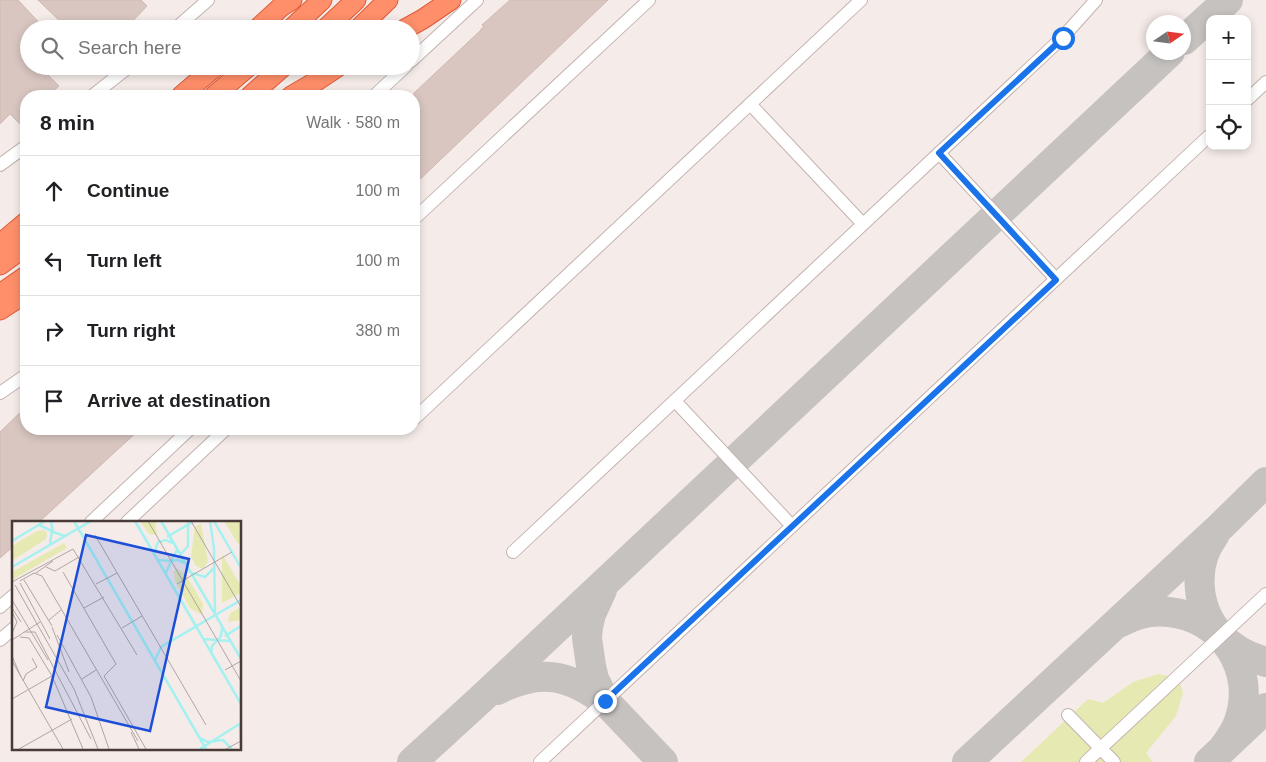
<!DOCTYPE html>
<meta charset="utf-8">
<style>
body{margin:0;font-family:Helvetica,sans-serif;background:#f2f2f2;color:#202124}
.controls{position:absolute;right:15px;top:15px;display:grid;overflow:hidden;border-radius:10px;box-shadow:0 2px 8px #0003}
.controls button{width:45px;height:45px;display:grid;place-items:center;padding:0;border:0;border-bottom:1px solid #e0e0e0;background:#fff;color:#202124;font:25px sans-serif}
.compass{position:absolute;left:1146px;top:15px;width:45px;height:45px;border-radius:50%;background:#fff;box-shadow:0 2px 8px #0003;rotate:77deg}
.stop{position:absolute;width:15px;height:15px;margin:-11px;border:4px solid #1a73e8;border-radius:50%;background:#fff}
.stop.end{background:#1a73e8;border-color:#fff;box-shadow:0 1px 5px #0008}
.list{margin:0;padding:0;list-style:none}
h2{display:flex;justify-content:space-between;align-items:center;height:65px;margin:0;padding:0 20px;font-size:21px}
h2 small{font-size:16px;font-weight:400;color:#757577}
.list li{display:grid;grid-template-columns:32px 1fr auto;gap:15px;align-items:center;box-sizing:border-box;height:70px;padding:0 20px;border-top:1px solid #e0e0e0}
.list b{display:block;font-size:19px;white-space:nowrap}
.list em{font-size:16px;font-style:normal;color:#757577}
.icon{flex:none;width:28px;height:28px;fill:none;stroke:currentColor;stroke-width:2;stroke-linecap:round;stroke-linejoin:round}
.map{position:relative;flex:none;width:1266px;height:762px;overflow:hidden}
.search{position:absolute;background:#fff;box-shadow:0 2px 8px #0003;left:20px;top:20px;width:400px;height:55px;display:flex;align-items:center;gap:12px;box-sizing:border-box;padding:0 18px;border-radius:28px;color:#757577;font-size:19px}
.panel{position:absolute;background:#fff;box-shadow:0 2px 8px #0003;left:20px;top:90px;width:400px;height:345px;border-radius:20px}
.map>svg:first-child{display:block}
.green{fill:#e7e9b2}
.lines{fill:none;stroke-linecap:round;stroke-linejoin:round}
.taxiway{stroke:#c6c2c0;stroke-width:30}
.building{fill:#d9c6c1;stroke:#d1b7b1}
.minor-casing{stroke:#c3b3ae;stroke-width:14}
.highway-casing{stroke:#df5b38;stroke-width:21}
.minor{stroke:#fff;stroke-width:12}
.highway{stroke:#ff8e6a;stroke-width:19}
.route{stroke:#1a73e8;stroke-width:6}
.inset-river{fill:none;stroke:#a5f1f0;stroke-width:2.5}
.inset-road{fill:none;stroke:#b0a5a2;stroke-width:1}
.view{fill:#1d4ed8;fill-opacity:0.15;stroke:#1d4ed8;stroke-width:2.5}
.inset-edge{fill:none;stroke:#493a37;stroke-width:2.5}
</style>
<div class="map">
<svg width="1266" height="762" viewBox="0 0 1266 762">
<rect width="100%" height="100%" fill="#f5ece9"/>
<path class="green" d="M1158 674 1174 677 1180 683 1183 693 1176 716 1146 753 1153 762H1021L1088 699 1103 703 1133 682Z"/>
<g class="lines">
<g class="taxiway">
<path d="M1184 40 1228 0"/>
<path d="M1214 536C1192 565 1196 609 1220 635 1232 649 1248 657 1266 662"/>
<path d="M602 590 591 614 588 627 587 638 591 666 594 679 605 701 663 762"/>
<path d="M1121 622C1135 614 1153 610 1169 612 1222 617 1257 670 1239 721 1236 730 1230 739 1224 747"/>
<path d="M497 690C541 668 569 674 607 703"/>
<path d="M412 762 482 698 1170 52"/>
<path d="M967 762 1220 527 1266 482"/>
<path d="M1209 762 1266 708"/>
</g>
</g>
<g class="building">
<path d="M0 0H18L45 29H29V66H39L59 86 48 96H26V118L20 124 10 114 0 124Z"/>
<path d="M38 0H141L147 6 125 29H68Z"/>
<path d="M510 0H608L414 185V93L481 30V29L484 27 482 25Z"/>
<path d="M26 407V429H140L39 522H14V546L0 558V432Z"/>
</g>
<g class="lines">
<g class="minor-casing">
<g id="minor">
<path d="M175 29 208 0"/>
<path d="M411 61 477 0"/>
<path d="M92 96 130 66"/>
<path d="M374 96 406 66"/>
<path d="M1247 100 1266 82"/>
<path d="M750 104 863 224"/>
<path d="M939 153 1056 279"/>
<path d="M0 165 26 146"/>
<path d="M414 219 649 0"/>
<path d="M0 393 26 375"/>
<path d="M675 401 792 526"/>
<path d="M414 419 861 0"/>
<path d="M91 522 190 429"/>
<path d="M127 522 226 429"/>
<path d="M513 552 1063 37 1096 0"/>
<path d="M0 607 14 595"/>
<path d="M0 640 14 628"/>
<path d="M1068 715 1114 762"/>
<path d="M540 762 1210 135"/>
<path d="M1086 762 1266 594"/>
</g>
</g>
<g class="highway-casing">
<g id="highway">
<path d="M257 29 281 7 292 0"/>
<path d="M291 29 322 0"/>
<path d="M325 29 356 0"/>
<path d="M358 29 388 0"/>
<path d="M405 29 423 19 451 0"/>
<path d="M181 96 216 66"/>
<path d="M214 96 249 66"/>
<path d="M250 96 284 66"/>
<path d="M291 96 315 82 339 66"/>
<path d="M0 244 26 222"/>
<path d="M0 265 26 246"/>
<path d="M0 294 26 276"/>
<path d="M0 310 26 293"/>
</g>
</g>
<use href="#minor" class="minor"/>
<use href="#highway" class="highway"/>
</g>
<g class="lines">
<path class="route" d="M605 701 1056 280 939 153 1063 38"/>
</g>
<g transform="translate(12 521)">
<rect width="229" height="229" fill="#f5ece9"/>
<path d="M128 0H143L145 14 137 13ZM212 0H229V21L226 23ZM189 3 196 40 191 48 184 45 179 36 183 5ZM32 9 35 12 34 18 0 40V25L25 10ZM52 22 55 27 0 59V51ZM210 33 229 65V72L210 82ZM165 47 174 54 191 83 190 94 178 87 163 60 162 50ZM229 86V99L216 101 218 92Z" fill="#e7e9b2"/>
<path class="inset-river" d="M39 0 41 11 53 15M62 0 194 228M123 0 229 183M149 0 229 138M198 0 202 27 203 92M202 0 229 47M27 4 40 10 38 23M155 16 182 0M0 20 33 0M142 33 146 21 154 19 161 22M167 35 176 25V0M146 39 159 40 165 29M0 46 79 0M154 52 159 40 166 39 173 42M180 52 193 56 202 47M213 115 229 105M192 118 217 120M199 133 200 125 209 115 210 107M143 139 149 126 229 79M228 204 229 227M188 217 196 221 211 219 220 228M188 228 229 202"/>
<path class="inset-road" d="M136 0 229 160M179 0 229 86M83 14 194 204M34 46 43 50 67 36M51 51 104 143 92 155 134 228M24 52 41 40M12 59 40 105M8 60 22 52 30 55 126 220M0 61 61 28 125 134M8 62 38 118M84 63 105 52M165 63 220 31M3 64 62 168 86 228M0 79 36 139M0 87 9 101M72 87 92 76M0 91 5 101 0 112M37 99 49 89M40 106 57 151M110 107 130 95M13 111H23L79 218M45 114 79 176 97 228M8 116 17 117 40 155 71 228M0 119 28 101M0 135 9 156M0 140 51 228M213 149 229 140M70 158 84 149M11 160 14 153 25 146 20 137M0 178 40 155M119 211 127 228M7 228 60 198M214 228 229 220"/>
<path class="view" d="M74 14 177 38 138 210 34 186Z"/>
<rect width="229" height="229" class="inset-edge"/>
</g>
</svg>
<div class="controls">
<button>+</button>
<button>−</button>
<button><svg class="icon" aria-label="locate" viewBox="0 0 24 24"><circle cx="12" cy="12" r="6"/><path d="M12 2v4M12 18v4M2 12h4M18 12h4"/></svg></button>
</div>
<svg class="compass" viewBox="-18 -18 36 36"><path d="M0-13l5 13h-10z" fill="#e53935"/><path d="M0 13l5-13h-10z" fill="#757577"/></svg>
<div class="stop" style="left:1063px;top:38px"></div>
<div class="stop end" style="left:605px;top:701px"></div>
<div class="search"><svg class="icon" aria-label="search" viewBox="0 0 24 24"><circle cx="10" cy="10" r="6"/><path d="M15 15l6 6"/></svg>Search here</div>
<section class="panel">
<h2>8 min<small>Walk · 580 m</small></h2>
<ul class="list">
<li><svg class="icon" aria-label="ahead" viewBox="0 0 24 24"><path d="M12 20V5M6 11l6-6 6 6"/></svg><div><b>Continue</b></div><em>100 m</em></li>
<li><svg class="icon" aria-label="left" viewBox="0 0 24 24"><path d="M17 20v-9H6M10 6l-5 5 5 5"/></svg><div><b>Turn left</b></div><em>100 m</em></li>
<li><svg class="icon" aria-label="right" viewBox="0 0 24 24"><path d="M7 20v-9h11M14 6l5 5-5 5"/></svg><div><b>Turn right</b></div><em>380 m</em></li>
<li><svg class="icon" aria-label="arrive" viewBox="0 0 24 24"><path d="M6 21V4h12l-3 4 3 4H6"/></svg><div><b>Arrive at destination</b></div></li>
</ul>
</section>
</div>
